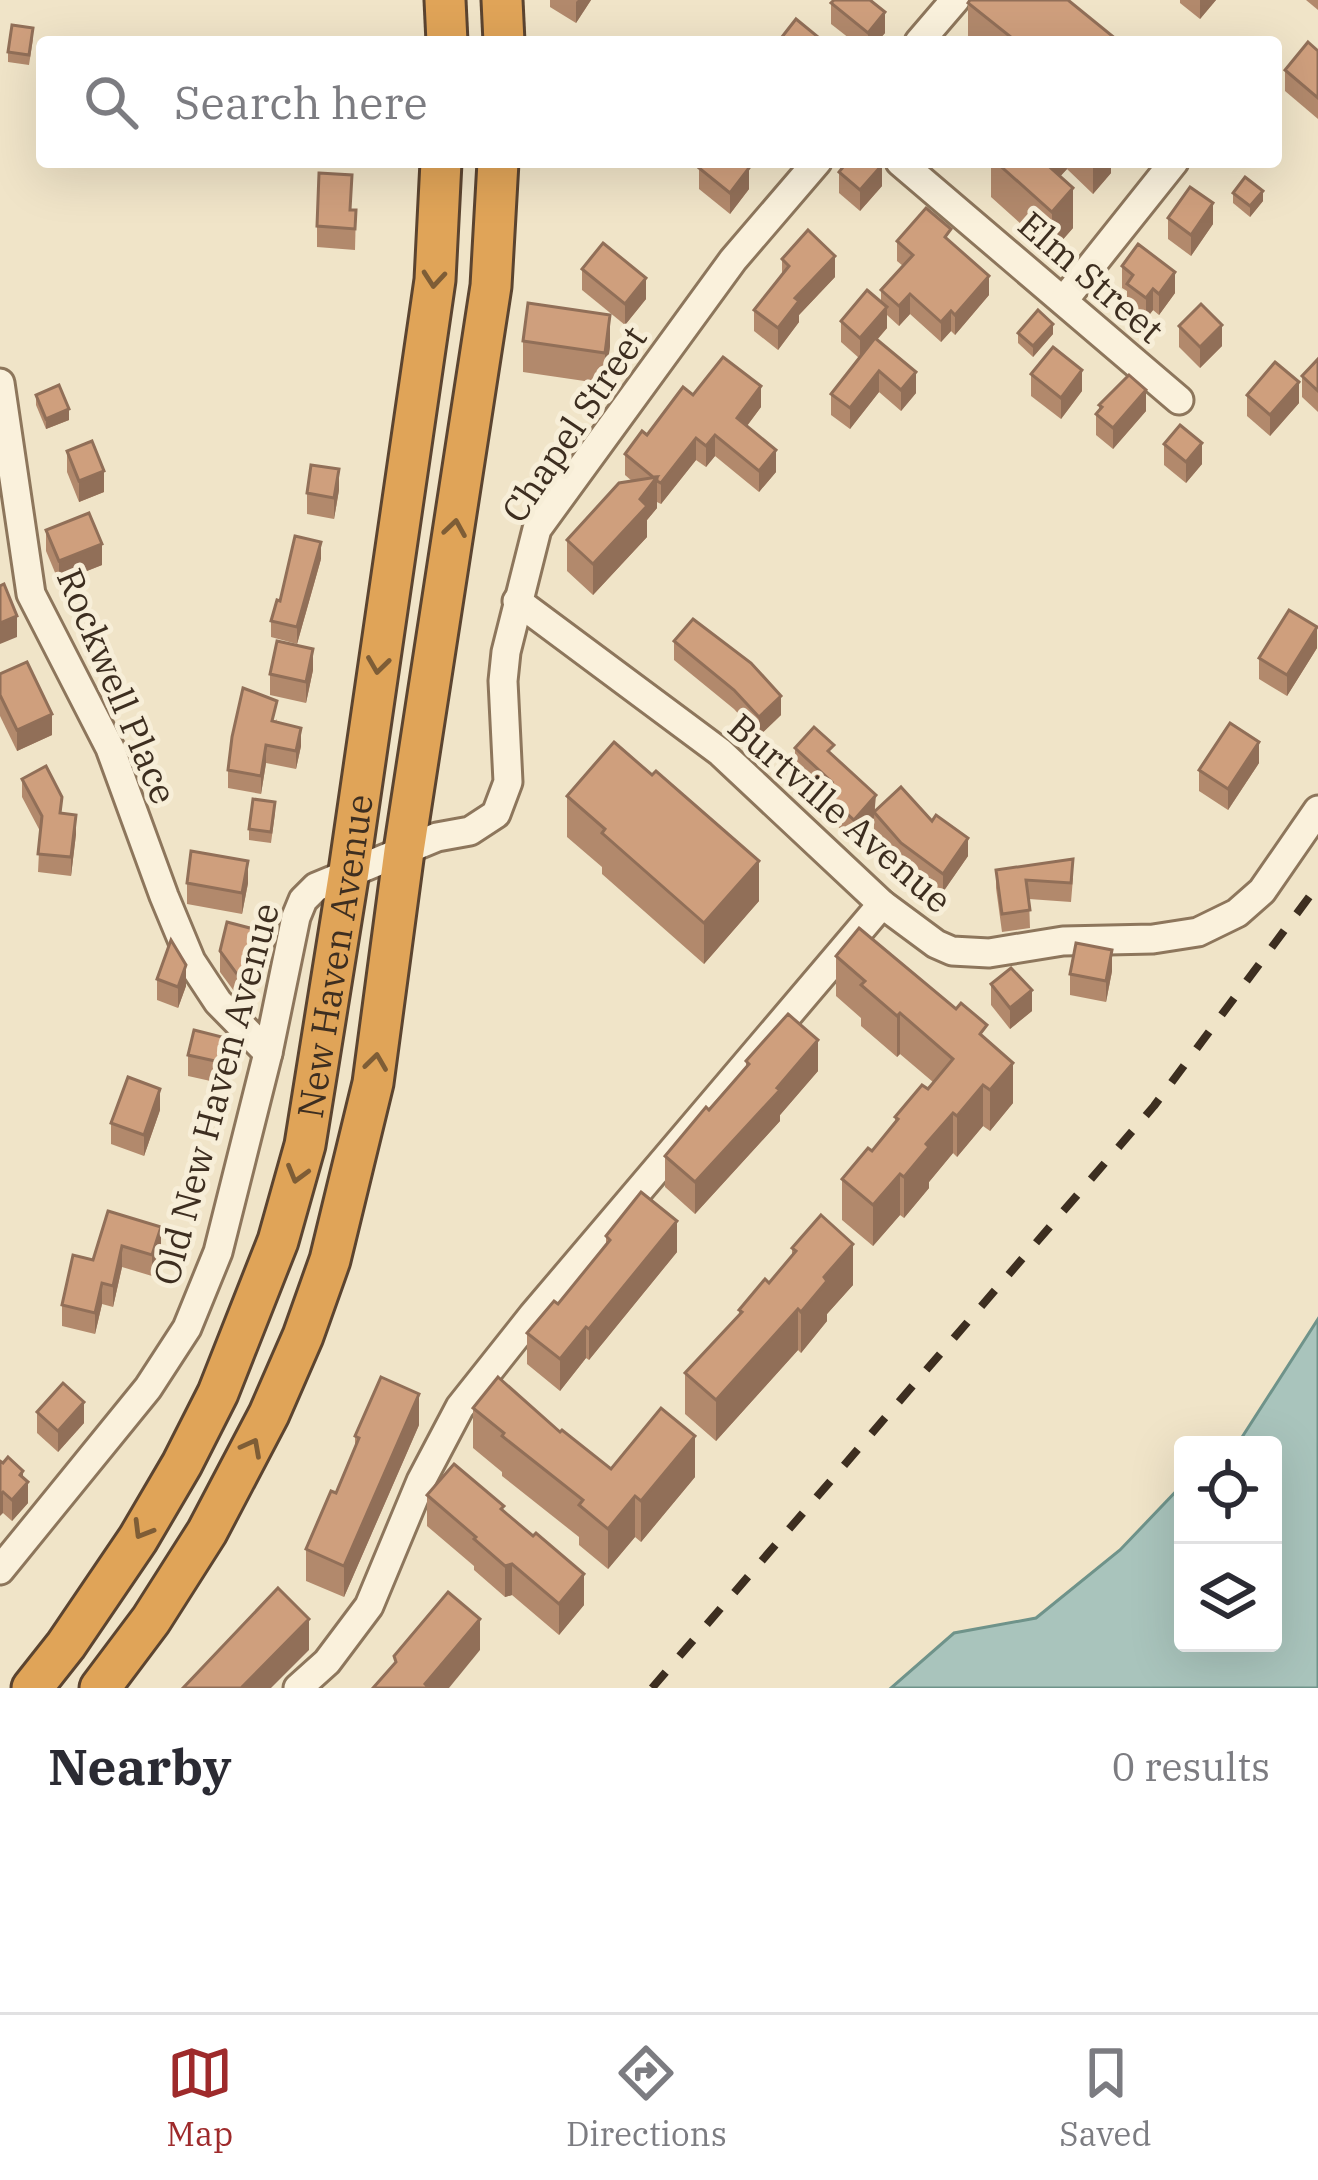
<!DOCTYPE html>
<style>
body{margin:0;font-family:"IBM Plex Serif",serif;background:#f2f2f3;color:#2b2b33}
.controls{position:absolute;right:36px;bottom:36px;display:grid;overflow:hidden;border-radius:12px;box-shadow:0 12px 48px #0002}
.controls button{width:108px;height:108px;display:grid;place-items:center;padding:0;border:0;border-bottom:3px solid #e1e1e2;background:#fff;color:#2b2b33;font:60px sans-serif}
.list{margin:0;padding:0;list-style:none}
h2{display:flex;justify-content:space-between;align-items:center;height:156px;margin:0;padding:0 48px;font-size:51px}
h2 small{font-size:39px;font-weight:400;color:#7c7c81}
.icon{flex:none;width:66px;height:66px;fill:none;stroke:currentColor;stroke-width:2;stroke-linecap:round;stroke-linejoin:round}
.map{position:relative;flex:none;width:1318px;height:1688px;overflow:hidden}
.search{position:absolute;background:#fff;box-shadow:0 12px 48px #0002;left:36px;right:36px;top:36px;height:132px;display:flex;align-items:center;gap:30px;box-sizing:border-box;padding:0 42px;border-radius:12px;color:#7c7c81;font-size:45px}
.sheet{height:324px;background:#fff}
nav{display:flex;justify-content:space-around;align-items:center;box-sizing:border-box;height:168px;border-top:3px solid #e1e1e2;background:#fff;font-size:33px;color:#7c7c81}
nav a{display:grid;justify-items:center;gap:6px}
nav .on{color:#9e2a2b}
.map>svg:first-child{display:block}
.water{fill:#a9c4bc;stroke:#6f938a;stroke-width:3}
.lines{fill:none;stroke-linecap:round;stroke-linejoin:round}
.minor-casing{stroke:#8d765c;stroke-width:33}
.highway-casing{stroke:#5b4430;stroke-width:45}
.minor{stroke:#faf1dc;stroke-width:27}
.highway{stroke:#e0a458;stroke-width:39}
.rail{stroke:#3d2e20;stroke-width:8;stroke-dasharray:21 21;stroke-linecap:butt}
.wall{fill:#b2896c}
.shaded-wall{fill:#916f58}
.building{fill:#cf9f7d;stroke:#916f58;stroke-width:3}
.oneway{stroke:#7e5d36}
.labels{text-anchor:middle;stroke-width:10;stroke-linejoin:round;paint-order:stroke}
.street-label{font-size:36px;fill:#3d2e20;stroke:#f7eed8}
</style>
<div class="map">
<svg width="1318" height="1688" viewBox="0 0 1318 1688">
<rect width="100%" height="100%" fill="#f0e4c8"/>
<path class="water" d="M1318 1319V1688H891L954 1633 1036 1618 1120 1550 1183 1484V1643H1273V1445H1237Z"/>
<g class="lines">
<g class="minor-casing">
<g id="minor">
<path d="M919 42 955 0"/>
<path d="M900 162 1179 400"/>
<path d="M1064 300 1174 162"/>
<path d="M0 383 31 594 110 748 164 896 191 961 218 1002 268 1053"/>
<path d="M517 601 720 752 882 904 936 944 952 951 989 953 1063 941 1153 939 1198 932 1237 913 1262 891 1318 810"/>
<path d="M0 1570 148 1388 187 1328 218 1252 268 1053 296 917 303 900 316 887 437 837 470 831 496 814 508 782 503 681 506 652 537 529 733 260 817 162"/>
<path d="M298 1688 327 1662 369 1606 421 1481 460 1407 533 1315 882 904"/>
</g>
</g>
<g class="highway-casing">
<g id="highway">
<path d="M445 0 447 42"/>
<path d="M502 0 504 42"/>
<path id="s1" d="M32 1688 66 1645 138 1539 182 1464 218 1393 278 1241 305 1145 349 871 435 280 441 162"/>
<path d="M100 1688 151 1620 207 1532 269 1414 303 1336 330 1260 373 1083 404 851 491 286 498 162"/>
</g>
</g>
<use href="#minor" class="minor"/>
<use href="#highway" class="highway"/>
<path class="rail" d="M652 1688 1154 1106 1318 885"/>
</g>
<g class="wall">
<path d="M550 0H591L576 23 550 7Z"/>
<path d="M1180 0H1216L1200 19 1180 3Z"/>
<path d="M1306 0H1318V10Z"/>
<path d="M1071 2 1116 42H968V3Z"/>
<path d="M831 3 885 33 877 42H854L831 24Z"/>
<path d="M33 39 29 65 8 62V52Z"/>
<path d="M1318 51V119L1285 91V70Z"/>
<path d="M991 162H1111V173L1093 194 1067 169 1060 176 1073 228 1052 252 991 197Z"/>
<path d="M699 168 749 189 730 214 699 189Z"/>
<path d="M839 172 882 186 860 211 839 193Z"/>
<path d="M1233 193 1263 201 1250 217 1233 203Z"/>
<path d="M351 210H356L355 250 317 247V226Z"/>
<path d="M1168 218 1213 224 1191 256 1168 239Z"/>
<path d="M897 241 951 242 989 295 955 335 951 331 941 342 910 314 899 326 887 315V328L877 340 916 393 901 411 879 392 850 429 831 415V394L859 358 841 342V321L881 302V290L903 266 897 261Z"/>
<path d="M782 259 835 277 799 315V322L778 350 754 331V310L782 275Z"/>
<path d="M1122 266 1175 293 1159 315 1153 310 1146 319 1127 305V291L1122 288Z"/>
<path d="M582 269 646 299 625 325 582 290Z"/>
<path d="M1179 326 1222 346 1200 368 1179 347Z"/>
<path d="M1018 333 1053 334 1033 357 1018 343Z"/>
<path d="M523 341 610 346 605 384 523 372Z"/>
<path d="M1318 359V412L1302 397V376Z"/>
<path d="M1031 374 1082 391 1061 419 1031 396Z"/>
<path d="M36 395 69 420 46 429 36 405Z"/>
<path d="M693 395 761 407 747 426 776 472 759 492 715 456 706 467 696 460 661 504 657 502V508L647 520V537L593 595 567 571V540L632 481 625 475V454Z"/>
<path d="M1247 395 1299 403 1270 436 1247 416Z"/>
<path d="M1099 405 1146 411 1113 449 1096 435V414L1099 410Z"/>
<path d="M1164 444 1202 464 1186 483 1164 465Z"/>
<path d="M67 451 104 492 79 502 67 472Z"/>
<path d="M339 490 334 519 307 514V493Z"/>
<path d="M46 530 102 565 59 582 46 551Z"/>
<path d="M321 559 297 644 271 637V621Z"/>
<path d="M674 641 781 715 759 736 734 709 674 660Z"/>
<path d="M1317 648 1287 696 1259 679V658Z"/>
<path d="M313 670 306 703 270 695V674Z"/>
<path d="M0 674 52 735 17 751 0 716Z"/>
<path d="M277 719 276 722 301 746 296 769 266 763 261 794 228 788V770Z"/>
<path d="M795 748 834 757 876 810 932 821 968 856 943 892 901 861 874 830V818L854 841 823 813V795L795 769Z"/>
<path d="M1259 763 1228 810 1199 791V770Z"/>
<path d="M22 779 62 814 76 834 71 876 38 872 40 831 22 797Z"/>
<path d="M567 796 759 901 704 964 602 874V867L567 837Z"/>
<path d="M275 813 271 843 249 840V829Z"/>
<path d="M996 870 1073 878 1071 902 1029 899 1030 928 1002 932 996 888Z"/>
<path d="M187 883H248L242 914 187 904Z"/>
<path d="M220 951 261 952 248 1000 239 998 220 972Z"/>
<path d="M836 956 987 1041 1013 1103 990 1131 983 1126 957 1157 953 1153 929 1182V1188L904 1218 900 1215 873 1246 842 1220V1179L872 1151 895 1123V1117L933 1082 900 1054 897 1057 861 1026V1018L836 996Z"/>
<path d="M1112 971 1106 1002 1070 995V974Z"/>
<path d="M157 979 186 986 178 1008 157 1000Z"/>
<path d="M991 984 1032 1011 1010 1029 991 1005Z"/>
<path d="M188 1055 228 1065 224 1084 188 1076Z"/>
<path d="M746 1061 818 1071 780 1115V1121L695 1214 665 1187V1156L746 1067Z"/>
<path d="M160 1110 144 1156 111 1144V1123Z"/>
<path d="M108 1211 161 1248 152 1276 122 1267 113 1307 102 1304 95 1334 62 1326V1305L93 1260Z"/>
<path d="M606 1236 677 1252 589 1360 586 1358 560 1391 527 1364V1333L558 1304 606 1245Z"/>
<path d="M792 1248 853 1285 827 1314V1321L801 1353 798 1350 716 1441 685 1414V1373L739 1316V1310L769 1283 792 1255Z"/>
<path d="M473 1408 560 1432 611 1469 695 1477 641 1542 635 1537 608 1569 579 1545V1537L502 1476V1472L473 1448Z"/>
<path d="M37 1412 84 1423 58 1452 37 1433Z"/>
<path d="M419 1425 344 1597 306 1581V1549L336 1493 355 1448V1436Z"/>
<path d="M0 1461 23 1478 28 1503 12 1521 3 1513Z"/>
<path d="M427 1495 504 1511 584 1605 559 1635 512 1595 505 1597 474 1570V1566L427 1526Z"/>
</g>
<g class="shaded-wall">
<path d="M578 0H591L576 23V2Z"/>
<path d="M1200 0H1216L1200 19Z"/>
<path d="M885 12V33L877 42H868V33Z"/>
<path d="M1040 162H1067V169L1040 199Z"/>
<path d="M1093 162H1111V173L1093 194Z"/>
<path d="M882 165V186L860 211V190Z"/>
<path d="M749 168V189L730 214V193Z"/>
<path d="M1073 188V228L1052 252V212Z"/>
<path d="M1263 191V201L1250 217V206Z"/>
<path d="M1213 203V224L1191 256V235Z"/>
<path d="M835 256V277L799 315V322L778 350V328L795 298Z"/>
<path d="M1175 272V293L1159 315V294Z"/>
<path d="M989 276V295L955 335V315Z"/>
<path d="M646 278V299L625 325V304Z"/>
<path d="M1153 289V310L1146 319V298Z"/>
<path d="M910 294V314L899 326V306Z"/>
<path d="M887 307V328L860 359V338Z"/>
<path d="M951 311V331L941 342V322Z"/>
<path d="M610 315V346L605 384V353Z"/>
<path d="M1053 324V334L1033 357V346Z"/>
<path d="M1222 325V346L1200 368V347Z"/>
<path d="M1082 370V391L1061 419V398Z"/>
<path d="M879 371V392L850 429V408Z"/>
<path d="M916 372V393L901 411V390Z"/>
<path d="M1299 382V403L1270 436V415Z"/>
<path d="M761 386V407L737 439V418Z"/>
<path d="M1146 390V411L1113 449V428Z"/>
<path d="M69 409V420L46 429V419Z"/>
<path d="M715 435V456L706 467V446Z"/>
<path d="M696 438V460L661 504V483Z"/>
<path d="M1202 443V464L1186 483V462Z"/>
<path d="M776 450V472L759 492V471Z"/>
<path d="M339 469V490L334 519V498Z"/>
<path d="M104 471V492L79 502V481Z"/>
<path d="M657 477V508L647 520V537L593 595V564Z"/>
<path d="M321 542V559L297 644V627Z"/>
<path d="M102 544V565L59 582V561Z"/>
<path d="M17 616V637L0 644V623Z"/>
<path d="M1317 627V648L1287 696V675Z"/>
<path d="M313 649V670L306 703V682Z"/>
<path d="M781 696V715L759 736V717Z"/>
<path d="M52 714V735L17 751V730Z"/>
<path d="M301 728V746L296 769V751Z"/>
<path d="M1259 742V763L1228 810V789Z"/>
<path d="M266 745V763L261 794V776Z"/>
<path d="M876 795 874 818 854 841V820Z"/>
<path d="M76 815V834L71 876V857Z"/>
<path d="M968 838V856L943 892V874Z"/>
<path d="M248 861V883L242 914V893Z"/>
<path d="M759 861V901L704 964V923Z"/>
<path d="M261 931V952L248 1000V979Z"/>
<path d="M1112 950V971L1106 1002V981Z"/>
<path d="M186 965V986L178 1008V987Z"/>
<path d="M1032 990V1011L1010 1029V1008Z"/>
<path d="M900 1013V1054L897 1057V1016Z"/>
<path d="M818 1040V1071L780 1115V1121L695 1214V1182Z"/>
<path d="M228 1044V1065L224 1084V1063Z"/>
<path d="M1013 1063V1103L990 1131V1090Z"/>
<path d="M983 1085V1126L957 1157V1116Z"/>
<path d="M160 1089V1110L144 1156V1135Z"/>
<path d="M953 1113V1153L929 1182V1188L904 1218V1177L926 1144Z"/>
<path d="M900 1174V1215L873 1246V1205Z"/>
<path d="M677 1221V1252L589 1360V1329Z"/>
<path d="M161 1227V1248L152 1276V1255Z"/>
<path d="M853 1244V1285L827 1314V1321L801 1353V1312L824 1277Z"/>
<path d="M122 1246V1267L113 1307V1286Z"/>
<path d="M102 1283V1304L95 1334V1313Z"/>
<path d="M798 1309V1350L716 1441V1400Z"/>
<path d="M586 1327V1358L560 1391V1359Z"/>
<path d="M419 1394V1425L344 1597V1566Z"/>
<path d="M84 1402V1423L58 1452V1431Z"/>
<path d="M695 1436V1477L641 1542V1501Z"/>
<path d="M23 1471V1487L28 1482V1503L12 1521V1500L20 1475Z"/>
<path d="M3 1492V1513L0 1516V1495Z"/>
<path d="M635 1496V1537L608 1569V1529Z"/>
<path d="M512 1564V1595L505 1597V1566Z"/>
<path d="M584 1574V1605L559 1635V1604Z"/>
<path d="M309 1619V1650L271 1688H241Z"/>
<path d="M480 1619V1650L449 1688H425V1684Z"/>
</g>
<g class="building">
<path d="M834 0H870L885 12 868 33 831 3Z"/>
<path d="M970 0H1068L1116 39 1114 42H1017L968 3Z"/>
<path d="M796 19 823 41 822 42H778Z"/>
<path d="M12 25 33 28 29 55 8 52Z"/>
<path d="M1308 42 1318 51V98L1285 70Z"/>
<path d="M703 162H742L749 168 730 193 699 168Z"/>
<path d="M847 162H878L882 165 860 190 839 172Z"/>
<path d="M996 162H1044L1073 188 1052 212Z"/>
<path d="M319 173 352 175 350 210H356L355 229 317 226Z"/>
<path d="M1245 177 1263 191 1250 206 1233 193Z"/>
<path d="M1190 187 1213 203 1191 235 1168 218Z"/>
<path d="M926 208 951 229 945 237 989 276 955 315 951 311 941 322 910 294 899 306 881 290 913 255 897 241Z"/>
<path d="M808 230 835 256 795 298 799 301 778 328 754 310 789 266 782 259Z"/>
<path d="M603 243 646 278 625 304 582 269Z"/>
<path d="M1138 244 1175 272 1159 294 1153 289 1146 298 1127 284 1133 275 1122 266Z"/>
<path d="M867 290 887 307 860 338 841 321Z"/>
<path d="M528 303 610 315 605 353 523 341Z"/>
<path d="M1201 304 1222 325 1200 347 1179 326Z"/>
<path d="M1038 310 1053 324 1033 346 1018 333Z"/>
<path d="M875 338 916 372 901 390 879 371 850 408 831 394Z"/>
<path d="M1053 347 1082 370 1061 398 1031 374Z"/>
<path d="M723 357 761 386 737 418 776 450 759 471 715 435 706 446 696 438 661 483 657 481V477H653L625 454 642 431 647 435 683 387 693 395Z"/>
<path d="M1318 359V391L1302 376Z"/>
<path d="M1275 362 1299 382 1270 415 1247 395Z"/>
<path d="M1129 375 1146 390 1113 428 1096 414 1102 407 1099 405Z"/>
<path d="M59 385 69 409 46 419 36 395Z"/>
<path d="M1180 425 1202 443 1186 462 1164 444Z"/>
<path d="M92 441 104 471 79 481 67 451Z"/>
<path d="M311 465 339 469 334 498 307 493Z"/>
<path d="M657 477 640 499 647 506 593 564 567 540 619 483Z"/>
<path d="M89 513 102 544 59 561 46 530Z"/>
<path d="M295 536 321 542 297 627 271 621 277 600 280 601Z"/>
<path d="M4 584 17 616 0 623V586Z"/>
<path d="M1289 610 1317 627 1287 675 1259 658Z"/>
<path d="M693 619 751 663 781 696 759 717 734 690 674 641Z"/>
<path d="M277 641 313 649 306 682 270 674Z"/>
<path d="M27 662 52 714 17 730 0 695V674Z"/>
<path d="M243 688 277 701 272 721 301 728 296 751 266 745 261 776 228 770 232 737Z"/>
<path d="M1230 723 1259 742 1228 789 1199 770Z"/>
<path d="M814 727 834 745 828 751 876 795 854 820 823 792 832 782 795 748Z"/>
<path d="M614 742 652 775 656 771 759 861 704 923 602 833 605 829 567 796Z"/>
<path d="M46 766 62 797 60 813 76 815 71 857 38 854 42 816 22 779Z"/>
<path d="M901 787 932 821 936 815 968 838 943 874 901 843 874 812Z"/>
<path d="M253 799 275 802 271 832 249 829Z"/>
<path d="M191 851 248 861 242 893 187 883Z"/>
<path d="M1073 859 1071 883 1026 880 1030 910 1002 914 996 870Z"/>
<path d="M227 922 261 931 248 979 239 977 220 951Z"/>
<path d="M859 928 956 1009 961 1003 987 1025 980 1034 1013 1063 990 1090 983 1085 957 1116 953 1113 926 1144 929 1147 904 1177 900 1174 873 1205 842 1179 868 1148 872 1151 898 1119 895 1117 922 1085 928 1089 953 1059 900 1013 897 1016 861 985 865 981 836 956Z"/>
<path d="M171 940 186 965 178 987 157 979Z"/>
<path d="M1076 943 1112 950 1106 981 1070 974Z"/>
<path d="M1011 968 1032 990 1010 1008 991 984Z"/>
<path d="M788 1014 818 1040 777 1088 780 1090 695 1182 665 1156 706 1107 709 1110 749 1064 746 1061Z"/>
<path d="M194 1030 222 1037 228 1044 224 1063 188 1055Z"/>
<path d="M128 1077 160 1089 144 1135 111 1123Z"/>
<path d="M641 1192 677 1221 589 1329 586 1327 560 1359 527 1333 554 1301 558 1304 610 1240 606 1236Z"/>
<path d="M108 1211 161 1227 152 1255 122 1246 113 1286 102 1283 95 1313 62 1305 73 1255 93 1260Z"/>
<path d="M821 1215 853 1244 824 1277 827 1281 801 1312 798 1309 716 1400 685 1373 742 1312 739 1310 765 1279 769 1283 796 1251 792 1248Z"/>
<path d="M381 1377 419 1394 344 1566 306 1549 331 1491 336 1493 359 1438 355 1436Z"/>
<path d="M498 1377 560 1432 562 1430 611 1469 661 1408 695 1436 641 1501 635 1496 608 1529 579 1505 583 1500 502 1436 504 1433 473 1408Z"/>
<path d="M63 1383 84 1402 58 1431 37 1412Z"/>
<path d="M8 1457 23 1471 20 1475 28 1482 12 1500 3 1492 0 1495V1461L3 1463Z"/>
<path d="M454 1464 504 1506 501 1509 533 1536 536 1533 584 1574 559 1604 512 1564 505 1566 474 1539 476 1537 427 1495Z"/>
<path d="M278 1588 309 1619 241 1688H183Z"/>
<path d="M448 1592 480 1619 425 1684 429 1688H373L396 1662 394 1656Z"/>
</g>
<defs><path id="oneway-chevron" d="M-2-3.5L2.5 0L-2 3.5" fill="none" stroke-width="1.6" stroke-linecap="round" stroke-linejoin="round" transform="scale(3)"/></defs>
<g class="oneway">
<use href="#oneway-chevron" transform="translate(434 279) rotate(95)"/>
<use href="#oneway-chevron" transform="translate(455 528) rotate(-81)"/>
<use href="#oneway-chevron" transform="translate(378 665) rotate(98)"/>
<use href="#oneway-chevron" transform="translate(376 1062) rotate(-82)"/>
<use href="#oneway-chevron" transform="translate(297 1174) rotate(106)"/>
<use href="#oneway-chevron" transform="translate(252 1447) rotate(-62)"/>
<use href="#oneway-chevron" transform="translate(142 1530) rotate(121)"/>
</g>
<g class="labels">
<g class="street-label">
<text transform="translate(1091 277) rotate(41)" y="13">Elm Street</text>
<text transform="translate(574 424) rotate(-56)" y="13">Chapel Street</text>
<text transform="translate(117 686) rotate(67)" y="13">Rockwell Place</text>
<text transform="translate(840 813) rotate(41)" y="13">Burtville Avenue</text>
<text dy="13" stroke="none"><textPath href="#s1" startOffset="804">New Haven Avenue</textPath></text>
<text transform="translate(216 1094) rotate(-75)" y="13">Old New Haven Avenue</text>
</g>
</g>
</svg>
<div class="controls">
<button><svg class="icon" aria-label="locate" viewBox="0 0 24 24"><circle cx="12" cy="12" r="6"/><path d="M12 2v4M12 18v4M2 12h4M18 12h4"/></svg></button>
<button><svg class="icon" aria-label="layers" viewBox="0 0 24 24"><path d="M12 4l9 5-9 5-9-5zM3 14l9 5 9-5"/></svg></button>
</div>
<div class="search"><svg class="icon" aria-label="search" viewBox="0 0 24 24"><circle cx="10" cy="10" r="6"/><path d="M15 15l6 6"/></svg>Search here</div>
</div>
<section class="sheet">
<h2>Nearby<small>0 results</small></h2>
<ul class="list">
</ul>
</section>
<nav>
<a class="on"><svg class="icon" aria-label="map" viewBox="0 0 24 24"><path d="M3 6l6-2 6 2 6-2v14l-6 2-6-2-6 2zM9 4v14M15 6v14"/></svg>Map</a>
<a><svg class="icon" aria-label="directions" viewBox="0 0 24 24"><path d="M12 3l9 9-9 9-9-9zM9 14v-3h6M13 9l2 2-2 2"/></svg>Directions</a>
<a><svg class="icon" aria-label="saved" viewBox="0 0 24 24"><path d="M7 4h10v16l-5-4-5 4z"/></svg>Saved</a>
</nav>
